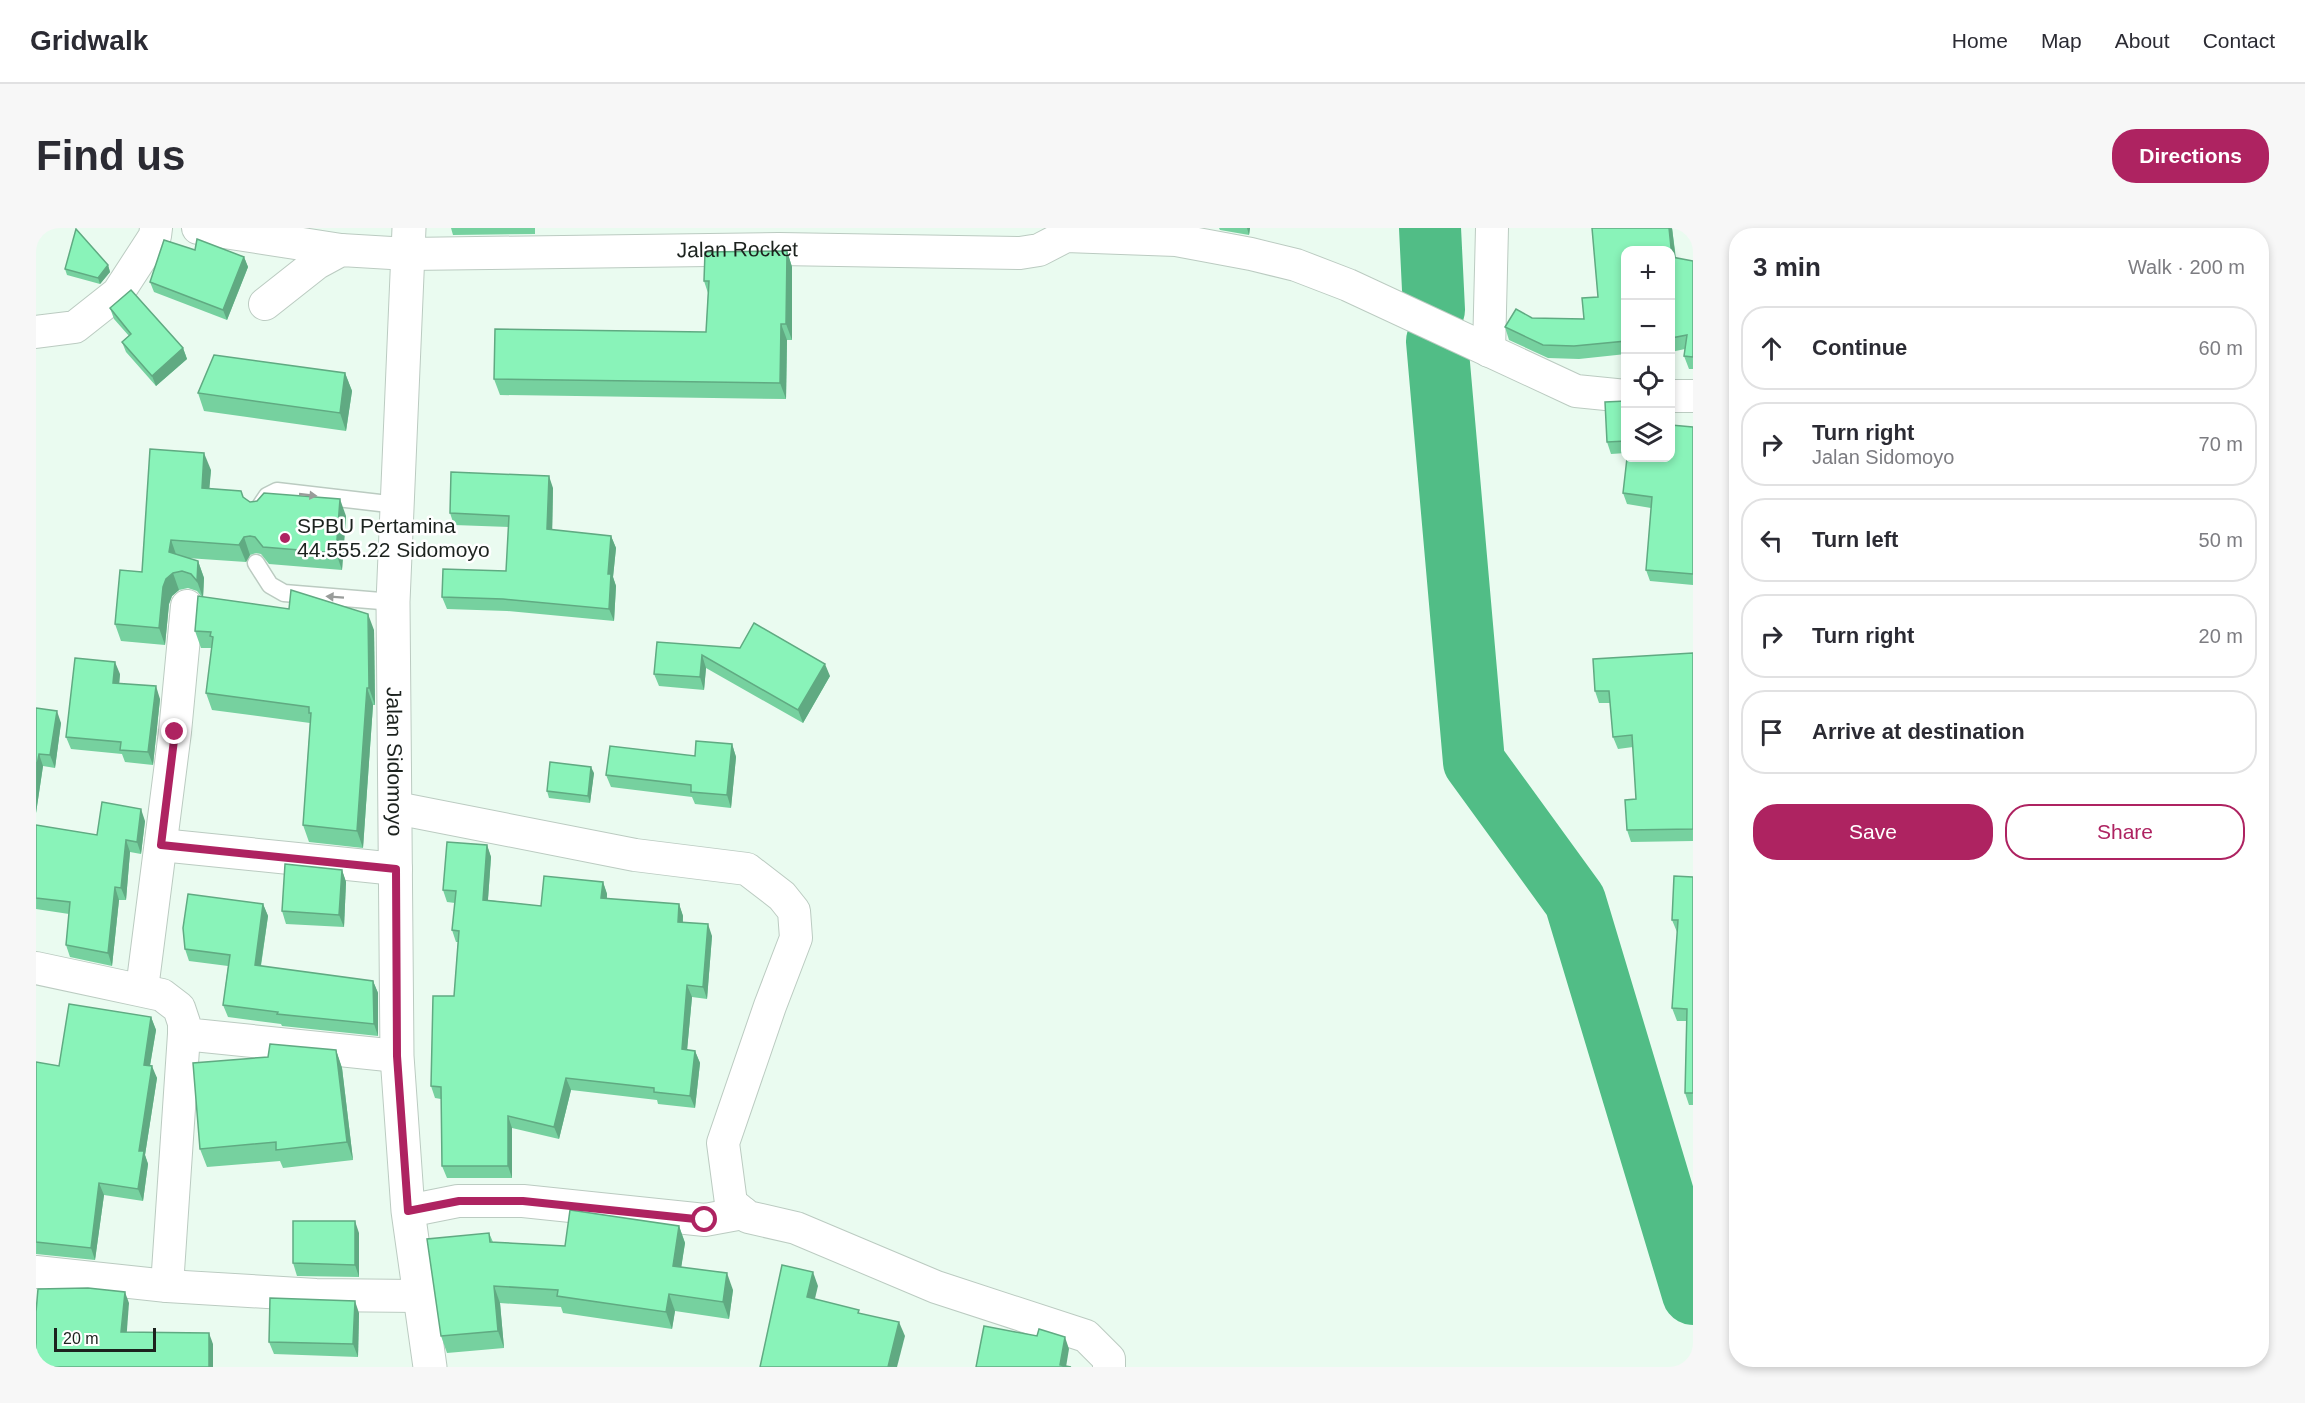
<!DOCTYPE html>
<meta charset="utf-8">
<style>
body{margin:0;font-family:Helvetica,sans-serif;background:#f7f7f7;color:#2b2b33}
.controls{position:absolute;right:18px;top:18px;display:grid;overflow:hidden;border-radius:12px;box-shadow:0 3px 9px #0003}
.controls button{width:54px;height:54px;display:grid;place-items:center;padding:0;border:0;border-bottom:2px solid #e1e1e2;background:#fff;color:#2b2b33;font:30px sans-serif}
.scale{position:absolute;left:18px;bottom:15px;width:102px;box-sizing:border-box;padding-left:6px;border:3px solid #1c221e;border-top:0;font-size:16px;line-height:21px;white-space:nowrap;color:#1c221e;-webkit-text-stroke:4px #fff;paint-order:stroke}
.stop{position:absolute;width:18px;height:18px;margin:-14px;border:4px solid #ae2361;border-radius:50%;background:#fff}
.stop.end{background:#ae2361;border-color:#fff;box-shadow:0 2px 6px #0008}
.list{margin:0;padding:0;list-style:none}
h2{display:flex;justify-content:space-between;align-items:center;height:78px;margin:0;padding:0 24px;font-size:26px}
h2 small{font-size:20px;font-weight:400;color:#7c7c81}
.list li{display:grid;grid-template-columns:39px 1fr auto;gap:18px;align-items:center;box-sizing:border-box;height:84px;margin:0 12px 12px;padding:0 12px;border:2px solid #e1e1e2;border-radius:24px}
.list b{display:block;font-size:22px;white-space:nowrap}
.list p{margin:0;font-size:20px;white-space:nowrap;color:#7c7c81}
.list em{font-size:20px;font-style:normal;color:#7c7c81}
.actions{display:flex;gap:12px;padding:18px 24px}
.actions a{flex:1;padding:14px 0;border:2px solid #ae2361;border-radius:24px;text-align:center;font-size:21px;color:#ae2361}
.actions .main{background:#ae2361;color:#fff}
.icon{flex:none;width:33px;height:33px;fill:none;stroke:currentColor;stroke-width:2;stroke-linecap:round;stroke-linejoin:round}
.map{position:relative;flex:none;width:1657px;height:1139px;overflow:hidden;border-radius:24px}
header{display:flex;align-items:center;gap:36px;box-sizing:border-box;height:84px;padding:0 30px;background:#fff;border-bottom:2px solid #e1e1e2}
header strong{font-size:28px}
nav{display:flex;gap:33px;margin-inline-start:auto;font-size:21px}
.intro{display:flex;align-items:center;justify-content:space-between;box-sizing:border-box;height:144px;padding:0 36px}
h1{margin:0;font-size:42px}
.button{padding:15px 27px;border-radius:24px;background:#ae2361;color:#fff;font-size:21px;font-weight:700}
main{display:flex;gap:36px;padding:0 36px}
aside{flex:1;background:#fff;border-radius:24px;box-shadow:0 3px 9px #0003}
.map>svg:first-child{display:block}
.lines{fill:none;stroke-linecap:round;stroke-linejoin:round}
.river{stroke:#51bd86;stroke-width:62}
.service-casing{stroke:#bbcbc1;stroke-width:19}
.minor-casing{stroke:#bbcbc1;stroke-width:34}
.secondary-casing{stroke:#bbcbc1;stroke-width:35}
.service{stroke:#fff;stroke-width:16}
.minor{stroke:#fff;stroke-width:32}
.secondary{stroke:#fff;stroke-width:33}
.wall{fill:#76d19f}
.shaded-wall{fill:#60aa82}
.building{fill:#89f3b9;stroke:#60aa82;stroke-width:1.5}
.oneway{fill:#999c9a}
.route{stroke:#ae2361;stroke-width:8}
.poi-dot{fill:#ae2361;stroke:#fff;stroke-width:2}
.labels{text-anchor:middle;stroke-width:5;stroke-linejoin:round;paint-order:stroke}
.street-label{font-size:21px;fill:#1c221e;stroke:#fff}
.poi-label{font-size:21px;fill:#1c221e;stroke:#fff;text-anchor:start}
</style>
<header>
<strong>Gridwalk</strong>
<nav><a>Home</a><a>Map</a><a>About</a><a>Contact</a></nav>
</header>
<div class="intro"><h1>Find us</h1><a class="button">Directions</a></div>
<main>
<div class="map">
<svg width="1657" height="1139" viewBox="0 0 1657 1139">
<rect width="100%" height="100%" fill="#eafbf0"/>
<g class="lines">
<g class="river">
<path d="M1394 0 1398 82"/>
<path d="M1401 113 1438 534 1539 673 1657 1066"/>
</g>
<g class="service-casing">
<g id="service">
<path d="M223 280 231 268 241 263 361 277"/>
<path d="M220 335 234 357 248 365 357 374"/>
</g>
</g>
<g class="minor-casing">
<g id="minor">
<path d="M162 0 305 22"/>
<path id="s1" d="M229 76 281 35 305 22 372 26 743 21 984 25 1003 22 1030 8 1140 12 1215 26 1260 37 1312 57 1540 163 1590 168"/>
<path d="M0 104 39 99 82 65 119 8 120 0"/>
<path d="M1453 123 1456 0"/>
<path d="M1634 168H1657"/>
<path d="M360 580 599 627 711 641 746 668 758 683 760 710 734 778 687 915 695 975 712 989 760 1000 900 1059 1050 1108 1073 1131V1139"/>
<path d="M125 617 360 641"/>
<path d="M0 740 126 767 143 780 148 795V806L361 828"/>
<path d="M106 761 139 504 151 378"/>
<path d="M372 983 422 973H487L669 992 707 985"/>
<path d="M0 1044 131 1058 280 1067 382 1068"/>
<path d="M131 1058 148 806"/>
</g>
</g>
<g class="secondary-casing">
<g id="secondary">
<path id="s2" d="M373 0 357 374 361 828 372 983 394 1139"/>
</g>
</g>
<use href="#service" class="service"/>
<use href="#minor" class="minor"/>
<use href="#secondary" class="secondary"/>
</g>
<g class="wall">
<path d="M415 0H499V6L417 7Z"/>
<path d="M1183 0H1214L1213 7 1184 2Z"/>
<path d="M1556 0H1636L1640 30 1657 33V141H1653L1648 128 1649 121 1635 124V22H1590V126L1543 131 1512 130 1473 112 1469 99 1496 90 1548 91 1562 69Z"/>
<path d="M751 23 756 39V112H751L750 171 464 167 458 151 670 104 672 65 668 53Z"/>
<path d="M208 29 212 39 191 92 118 64 114 54Z"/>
<path d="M72 37 74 44 64 56 31 47 29 41Z"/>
<path d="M74 80 147 120 151 131 120 158 90 124 86 114 93 108 78 91Z"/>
<path d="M309 145 316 163 310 203 168 183 162 165Z"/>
<path d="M1590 173V225L1575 226 1571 214Z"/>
<path d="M1657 199V357L1614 353 1610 342 1615 280 1591 276 1587 265Z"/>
<path d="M175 242 173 260 208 270 214 274 310 288 306 342 233 336 225 326 220 325 214 327 210 334 151 330 162 333 168 350 167 369 338 402 339 477H337L327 620 273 614 267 597 274 495 176 482 170 465 176 420H165L159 403 166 369 161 363 152 360 143 362 136 368 133 376 129 417 85 413 79 396 106 344Z"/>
<path d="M517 260 516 302 575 308 580 320 577 349 580 358 578 393 471 383 411 381 406 369 470 343 473 299 418 297 414 285Z"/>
<path d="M621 414 794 448 767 495 670 440 668 462 623 458 618 446Z"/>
<path d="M1657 425V613L1595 614 1591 602 1600 571 1597 519 1582 521 1577 509 1574 475H1563L1559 463Z"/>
<path d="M84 446 83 456 124 471 117 537 89 534 86 526 35 521 30 509Z"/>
<path d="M0 480 25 495 19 540 7 538 0 585Z"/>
<path d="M696 516 700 529 695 580 659 576 656 569 575 559 570 547 659 528Z"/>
<path d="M558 545 554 575 513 570 511 563Z"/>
<path d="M109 593 105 626 94 624 90 672H83L76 738 34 729 30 717 33 686 0 681V597L61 607Z"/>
<path d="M451 617 455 629 452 672 505 678 567 654 571 666V671L643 676 647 688V694L676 708 671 771 656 769 651 822 659 823 664 835 659 880 622 876 621 872 535 862 523 911 476 900V950H411L406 938 405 871 399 870 395 858 418 768 422 714H420L416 702 419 675 411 674 407 662Z"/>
<path d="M306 642 310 654 308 699 250 696 246 683Z"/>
<path d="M1657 649V877H1653L1649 865 1651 793H1641L1636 780 1642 704H1641L1636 692Z"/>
<path d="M227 676 232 688 225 738 337 753 342 765V808L246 798 245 796 192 789 187 777 192 738 153 733 149 721Z"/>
<path d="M115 789 120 802 114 838 121 850 109 927 112 936 107 973 68 967 59 1032 0 1026V834L23 838Z"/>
<path d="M300 822 306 840 317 932 247 940 244 933 171 939 164 921 232 829Z"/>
<path d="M643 998 649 1015 645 1039 697 1062 693 1091 639 1083 636 1101 527 1085 525 1079 464 1075 468 1120 411 1125 405 1108 453 1005 457 1014 529 1018Z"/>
<path d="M323 1005V1049L261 1048 257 1035Z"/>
<path d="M323 1085 322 1129 238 1126 233 1114Z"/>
</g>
<g class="shaded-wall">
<path d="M1211 0H1214L1213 7Z"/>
<path d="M1633 0H1636L1641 42 1636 29Z"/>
<path d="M751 23 756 39V112L750 96Z"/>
<path d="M208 29 212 39 191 92 187 82Z"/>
<path d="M72 37 74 44 64 56 62 50Z"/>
<path d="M745 96 751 112 750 171 744 155Z"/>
<path d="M147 120 151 131 120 158 116 148Z"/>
<path d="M309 145 316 163 310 203 304 185Z"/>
<path d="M168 225 175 242 172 277 166 260Z"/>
<path d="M513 248 517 260 516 313 511 301Z"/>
<path d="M304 271 310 288 306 342 300 325Z"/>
<path d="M575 308 580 320 577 349 580 358 578 393 573 381 572 346Z"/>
<path d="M208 309 214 327 210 334 203 317Z"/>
<path d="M135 312 141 329 133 324Z"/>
<path d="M162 333 168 350 167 370 161 353Z"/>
<path d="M137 345 143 362 136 368 133 376 129 417 123 400 127 359 130 351Z"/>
<path d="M332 386 338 402 339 477 333 460Z"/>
<path d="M666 427 670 440 668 462 664 449Z"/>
<path d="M79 434 84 446 82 468 77 455Z"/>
<path d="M789 436 794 448 767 495 762 482Z"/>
<path d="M120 458 124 471 117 537 112 524Z"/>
<path d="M331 460 337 477 327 620 321 603Z"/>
<path d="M21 483 25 495 19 540 14 527Z"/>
<path d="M696 516 700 529 695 580 691 567Z"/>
<path d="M3 526 7 538 0 585V543Z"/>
<path d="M555 539 558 545 554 575 552 568Z"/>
<path d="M105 581 109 593 105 626 101 614Z"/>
<path d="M90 612 94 624 90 672 85 660Z"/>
<path d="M451 617 455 629 451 684 447 672Z"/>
<path d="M306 642 310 654 308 699 303 687Z"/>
<path d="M567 654 571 666 570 682 565 670Z"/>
<path d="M79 659 83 672 76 738 72 725Z"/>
<path d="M227 676 232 688 223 749 219 737Z"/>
<path d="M643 676 647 688 646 706 642 694Z"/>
<path d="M672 696 676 708 671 771 667 759Z"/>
<path d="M337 753 342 765V808L338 796Z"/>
<path d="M651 757 656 769 650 833 646 821Z"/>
<path d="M115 789 120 802 112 849 108 837Z"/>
<path d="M300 822 306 840 317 932 311 914Z"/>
<path d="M659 823 664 835 659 880 654 868Z"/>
<path d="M116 838 121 850 109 927 112 936 107 973 102 961 103 923Z"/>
<path d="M530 850 535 862 523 911 518 899Z"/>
<path d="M472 888 476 900V950L472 938Z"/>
<path d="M63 955 68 967 59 1032 55 1020Z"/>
<path d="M319 993 323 1005V1049L319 1037Z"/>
<path d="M643 998 649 1015 643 1054 637 1038Z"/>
<path d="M777 1044 782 1058 776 1083 771 1069Z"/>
<path d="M691 1045 697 1062 693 1091 687 1074Z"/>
<path d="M458 1058 464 1075 468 1120 462 1103Z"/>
<path d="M89 1064 93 1075 90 1115 85 1104Z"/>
<path d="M633 1066 639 1083 636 1101 630 1084Z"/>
<path d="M319 1073 323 1085 322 1129 317 1116Z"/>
<path d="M863 1094 869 1108 861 1139H852Z"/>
<path d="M173 1105 177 1116V1139H173Z"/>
<path d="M1029 1109 1033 1121 1030 1139 1024 1137Z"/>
</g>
<g class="building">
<path d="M1556 0H1633L1636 29 1657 33V129L1648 128 1651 107 1635 110V22H1590V113L1538 118 1507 117 1469 99 1480 81 1496 90 1548 91 1546 70 1562 69Z"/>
<path d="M40 1 72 37 62 50 29 41Z"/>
<path d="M161 11 208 29 187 82 114 54 128 12 159 22Z"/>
<path d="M751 23 750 96H745L744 155 458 151 459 101 670 104 673 53H668L669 24Z"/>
<path d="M95 62 147 120 116 148 86 114 95 106 74 80Z"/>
<path d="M178 127 309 145 304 185 162 165Z"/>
<path d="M1590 173V213L1571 214 1569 174Z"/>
<path d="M1635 197 1657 199V346L1610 342 1616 269 1587 265 1591 230H1635Z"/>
<path d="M114 221 168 225 166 260 205 263 207 269 214 274 221 273 228 265 304 271 300 325 227 319 219 309 214 308 208 309 203 317 135 312 133 324 162 333 161 353 155 346 146 343 137 345 130 351 127 359 123 400 79 396 84 342 106 344Z"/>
<path d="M415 244 513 248 511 301 575 308 572 346H575L573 381 467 371 406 369 407 341 470 343 473 288 414 285Z"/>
<path d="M255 362 332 386 333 460H331L321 603 267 597 275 485H273V479L170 465 177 409 174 408 175 404 159 403 162 368 253 381Z"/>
<path d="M718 395 789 436 762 482 666 427 664 449 618 446 621 414 704 420Z"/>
<path d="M1657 425V601L1591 602 1589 572 1600 571 1596 507 1577 509 1573 463H1559L1557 431Z"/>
<path d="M39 430 79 434 77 455 120 458 112 524 84 522 85 514 30 509Z"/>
<path d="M0 480 21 483 14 527 3 526 0 543Z"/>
<path d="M660 513 696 516 691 567 655 564V557L570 547 574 518 659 528Z"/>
<path d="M514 534 555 539 552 568 511 563Z"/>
<path d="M66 574 105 581 101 614 90 612 85 660 79 659 72 725 30 717 34 674 0 670V597L61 607Z"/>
<path d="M411 614 451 617 447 672 505 678 508 648 567 654 565 670 643 676 642 694 672 696 667 759 651 757 646 821 659 823 654 868 618 864V860L530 850 518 899 472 888V938H406L405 859 395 858 397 768H418L423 703 416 702 420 663 407 662Z"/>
<path d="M249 636 306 642 303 687 246 683Z"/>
<path d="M1638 648 1657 649V865H1649L1651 781 1636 780 1642 692H1636Z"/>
<path d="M152 666 227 676 219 737 337 753 338 796 241 786 242 784 187 777 194 727 149 721 147 700Z"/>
<path d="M33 776 115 789 108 837 116 838 103 923H108L102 961 63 955 55 1020 0 1014V834L23 838Z"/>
<path d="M234 816 300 822 311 914 240 922V914L164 921 157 835 232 829Z"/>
<path d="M534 982 643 998 637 1038 691 1045 687 1074 633 1066 630 1084 521 1068 522 1062 458 1058 462 1103 405 1108 391 1011 453 1005 454 1014 529 1018Z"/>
<path d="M257 993H319V1037L257 1035Z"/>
<path d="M746 1037 777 1044 771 1069 823 1082 822 1085 863 1094 852 1139H724Z"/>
<path d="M52 1060 89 1064 85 1104 173 1105V1139H0V1084L2 1061Z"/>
<path d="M234 1070 319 1073 317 1116 233 1114Z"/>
<path d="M948 1098 1001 1108 1003 1101 1029 1109 1024 1137 1035 1139H940Z"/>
</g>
<defs><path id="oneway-solid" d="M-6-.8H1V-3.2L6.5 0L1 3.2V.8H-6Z" transform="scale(1.5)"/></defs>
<g class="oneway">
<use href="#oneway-solid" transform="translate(272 267) rotate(6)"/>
<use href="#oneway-solid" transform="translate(299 369) rotate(-176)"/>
</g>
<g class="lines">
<path class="route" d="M139 504 125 617 360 641 361 828 372 983 423 973H487L669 992"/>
</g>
<circle class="poi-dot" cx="249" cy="310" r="6"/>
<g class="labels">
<g class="street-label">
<text dy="7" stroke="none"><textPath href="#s1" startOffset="490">Jalan Rocket</textPath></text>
<text dy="7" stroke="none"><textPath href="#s2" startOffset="534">Jalan Sidomoyo</textPath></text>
</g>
<g class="poi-label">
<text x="261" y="305">SPBU Pertamina<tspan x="261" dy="24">44.555.22 Sidomoyo</tspan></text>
</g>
</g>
</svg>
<div class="controls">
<button>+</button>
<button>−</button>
<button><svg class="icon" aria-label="locate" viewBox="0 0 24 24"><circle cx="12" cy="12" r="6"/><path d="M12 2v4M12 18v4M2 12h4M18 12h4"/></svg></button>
<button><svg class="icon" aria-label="layers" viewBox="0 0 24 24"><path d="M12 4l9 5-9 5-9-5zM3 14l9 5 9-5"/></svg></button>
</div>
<div class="scale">20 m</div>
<div class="stop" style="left:669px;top:992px"></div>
<div class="stop end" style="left:139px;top:504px"></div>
</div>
<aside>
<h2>3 min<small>Walk · 200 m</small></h2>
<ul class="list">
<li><svg class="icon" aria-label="ahead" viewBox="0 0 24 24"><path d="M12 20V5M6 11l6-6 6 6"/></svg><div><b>Continue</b></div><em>60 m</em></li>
<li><svg class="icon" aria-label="right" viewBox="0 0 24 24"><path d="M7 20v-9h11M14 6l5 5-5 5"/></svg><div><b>Turn right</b><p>Jalan Sidomoyo</p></div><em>70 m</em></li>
<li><svg class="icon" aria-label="left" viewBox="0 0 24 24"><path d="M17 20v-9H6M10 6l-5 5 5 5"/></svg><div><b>Turn left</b></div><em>50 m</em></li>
<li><svg class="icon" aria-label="right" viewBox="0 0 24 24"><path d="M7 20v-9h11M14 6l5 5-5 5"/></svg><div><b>Turn right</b></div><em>20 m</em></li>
<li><svg class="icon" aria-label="arrive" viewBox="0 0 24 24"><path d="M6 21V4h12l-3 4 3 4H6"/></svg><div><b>Arrive at destination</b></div></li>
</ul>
<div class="actions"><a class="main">Save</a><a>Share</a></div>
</aside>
</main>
